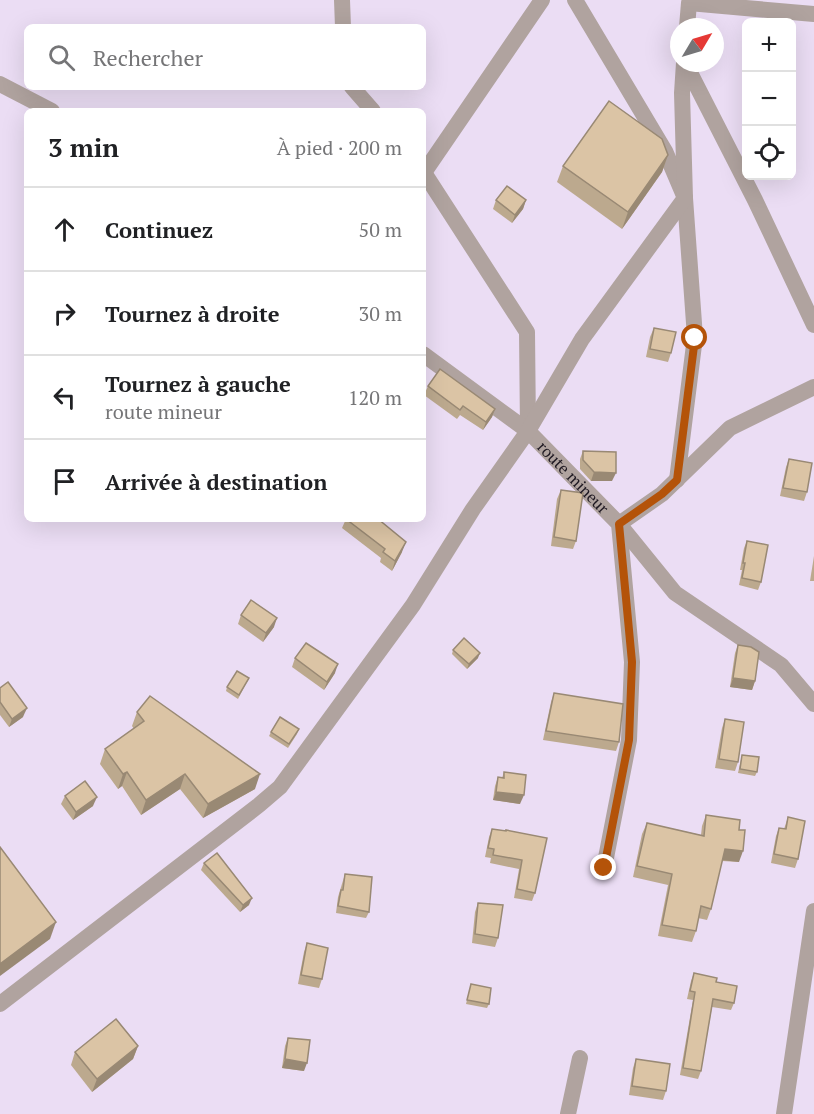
<!DOCTYPE html>
<html lang="fr">
<meta charset="utf-8">
<style>
body{margin:0;font-family:"PT Serif",serif;background:#f6f6f6;color:#202124}
.controls{position:absolute;right:18px;top:18px;display:grid;overflow:hidden;border-radius:9px;box-shadow:0 6px 24px #0002}
.controls button{width:54px;height:54px;display:grid;place-items:center;padding:0;border:0;border-bottom:2px solid #e0e0e0;background:#fff;color:#202124;font:30px sans-serif}
.compass{position:absolute;left:670px;top:18px;width:54px;height:54px;border-radius:50%;background:#fff;box-shadow:0 6px 24px #0002;rotate:52deg}
.stop{position:absolute;width:18px;height:18px;margin:-14px;border:4px solid #b45309;border-radius:50%;background:#fff}
.stop.end{background:#b45309;border-color:#fff;box-shadow:0 2px 6px #0008}
.list{margin:0;padding:0;list-style:none}
h2{display:flex;justify-content:space-between;align-items:center;height:78px;margin:0;padding:0 24px;font-size:26px}
h2 small{font-size:20px;font-weight:400;color:#757577}
.list li{display:grid;grid-template-columns:39px 1fr auto;gap:18px;align-items:center;box-sizing:border-box;height:84px;padding:0 24px;border-top:2px solid #e0e0e0}
.list b{display:block;font-size:22px;white-space:nowrap}
.list p{margin:0;font-size:20px;white-space:nowrap;color:#757577}
.list em{font-size:20px;font-style:normal;color:#757577}
.icon{flex:none;width:33px;height:33px;fill:none;stroke:currentColor;stroke-width:2;stroke-linecap:round;stroke-linejoin:round}
.map{position:relative;flex:none;width:814px;height:1114px;overflow:hidden}
.search{position:absolute;background:#fff;box-shadow:0 6px 24px #0002;left:24px;top:24px;width:402px;height:66px;display:flex;align-items:center;gap:15px;box-sizing:border-box;padding:0 21px;border-radius:9px;color:#757577;font-size:22px}
.panel{position:absolute;background:#fff;box-shadow:0 6px 24px #0002;left:24px;top:108px;width:402px;height:414px;border-radius:9px}
.map>svg:first-child{display:block}
.lines{fill:none;stroke-linecap:round;stroke-linejoin:round}
.street{stroke:#b0a39f;stroke-width:16}
.wall{fill:#bca98e}
.shaded-wall{fill:#998974}
.building{fill:#dbc4a5;stroke:#998974;stroke-width:1.5}
.route{stroke:#b45309;stroke-width:8}
.labels{text-anchor:middle;stroke-width:6;stroke-linejoin:round;paint-order:stroke}
.street-label{font-size:16px;fill:#1e1821;stroke:#f7ebfe}
</style>
<div class="map">
<svg width="814" height="1114" viewBox="0 0 814 1114">
<rect width="100%" height="100%" fill="#ebddf4"/>
<g class="lines">
<g class="street">
<path d="M342 0 343 27"/>
<path d="M575 0 665 151 685 198 695 337 677 480"/>
<path d="M687 27 689 3 814 14"/>
<path d="M685 63 755 200 814 325"/>
<path d="M0 84 52 111"/>
<path d="M352 87 373 111"/>
<path d="M423 171 527 332 528 430"/>
<path d="M423 174 542 0"/>
<path id="s1" d="M423 354 528 431 619 524 632 662 629 740 604 868"/>
<path d="M814 387 730 428 662 494 619 524 675 593 781 665 814 704"/>
<path d="M0 1004 259 805 280 787 413 605 473 509 528 431 582 339 685 198 682 93 684 63"/>
<path d="M568 1114 580 1058"/>
<path d="M784 1114 814 911"/>
</g>
</g>
<g class="wall">
<path d="M668 155 662 172 622 229 557 182 563 166Z"/>
<path d="M496 200H526L523 209 512 223 493 209Z"/>
<path d="M654 328 671 353 668 362 646 357 650 337Z"/>
<path d="M428 386 495 409 492 417 483 430 460 415 457 419 424 395Z"/>
<path d="M583 451 612 481H591L580 469V459Z"/>
<path d="M789 459 807 492 804 501 780 496 786 467Z"/>
<path d="M561 490 576 541 573 549 551 546 557 499Z"/>
<path d="M346 519H378L402 552 392 571 380 562 381 558 342 528Z"/>
<path d="M747 541 761 582 758 590 739 585 742 570H740L744 548Z"/>
<path d="M814 556V581H810Z"/>
<path d="M241 615 274 627 263 642 238 624Z"/>
<path d="M738 645 755 681 752 690 730 687 735 653Z"/>
<path d="M453 650 478 658 467 669 452 654Z"/>
<path d="M295 658 335 673 324 690 292 667Z"/>
<path d="M249 678 238 699 226 691 227 687Z"/>
<path d="M0 688 23 717 9 727 0 715Z"/>
<path d="M554 693 619 742 616 751 543 740 551 702Z"/>
<path d="M137 712 255 789 203 818 180 789 141 815 122 786 118 789 100 764 105 749 134 729 132 726Z"/>
<path d="M725 719 738 762 735 771 715 768 722 728Z"/>
<path d="M299 729 297 734 288 748 269 736 271 732Z"/>
<path d="M742 755 757 772 755 776 738 773Z"/>
<path d="M504 772 520 804 493 800 495 786 498 777 502 778Z"/>
<path d="M65 796 93 806 73 820 61 804Z"/>
<path d="M706 815 739 830V862L722 861 711 909 707 920 698 918 696 931 692 942 658 936 668 885 633 877 642 834 647 823 701 835 702 826Z"/>
<path d="M788 817 798 859 795 868 771 863 776 836 779 828 784 829Z"/>
<path d="M492 829 547 838 535 893 532 901 514 898 519 869 490 863 491 858 485 857 489 837Z"/>
<path d="M204 863 249 905 240 912 201 870Z"/>
<path d="M345 874 369 912 366 918 336 913 338 897Z"/>
<path d="M478 903 498 938 495 947 472 943 475 912Z"/>
<path d="M307 943 322 979 319 988 298 984 304 952Z"/>
<path d="M694 973 716 982 734 1003 731 1010 712 1007 701 1071 698 1079 680 1075 693 1000 687 999 691 981Z"/>
<path d="M471 984 489 1004 487 1008 466 1004Z"/>
<path d="M288 1038 304 1071 282 1068 285 1046Z"/>
<path d="M138 1046 133 1059 92 1092 71 1065 75 1052Z"/>
<path d="M636 1059 666 1091 663 1100 629 1095 633 1068Z"/>
</g>
<g class="shaded-wall">
<path d="M668 155 662 172 622 229 628 212Z"/>
<path d="M526 200 523 209 512 223 515 215Z"/>
<path d="M495 409 492 417 483 430 486 422Z"/>
<path d="M594 472 616 473 612 481H591Z"/>
<path d="M406 542 402 552 392 571 395 561Z"/>
<path d="M277 618 274 627 263 642 266 633Z"/>
<path d="M480 653 478 658 467 669 469 664Z"/>
<path d="M338 664 335 673 324 690 327 682Z"/>
<path d="M733 678 755 681 752 690 730 687Z"/>
<path d="M27 708 23 717 9 727 12 719Z"/>
<path d="M127 772 122 786 118 789 123 774Z"/>
<path d="M185 774 180 789 141 815 146 800Z"/>
<path d="M260 774 255 789 203 818 208 804Z"/>
<path d="M496 792 524 795 520 804 493 800Z"/>
<path d="M97 797 93 806 73 820 76 812Z"/>
<path d="M725 849 743 851 739 862 721 860Z"/>
<path d="M252 898 249 905 240 912 243 905Z"/>
<path d="M56 922 50 939 0 976V964Z"/>
<path d="M138 1046 133 1059 92 1092 97 1079Z"/>
<path d="M285 1059 307 1063 304 1071 282 1068Z"/>
</g>
<g class="building">
<path d="M609 101 662 139 668 155 628 212 563 166Z"/>
<path d="M507 186 526 200 515 215 496 200Z"/>
<path d="M654 328 676 332 671 353 650 349Z"/>
<path d="M440 369 495 409 486 422 463 406 460 410 428 386Z"/>
<path d="M583 451 616 452V473L594 472 583 460Z"/>
<path d="M789 459 812 463 807 492 783 488Z"/>
<path d="M561 490 583 493 576 541 554 537Z"/>
<path d="M346 519H378L406 542 395 561 383 552 385 549Z"/>
<path d="M747 541 768 545 761 582 742 578 745 563H743Z"/>
<path d="M251 600 277 618 266 633 241 615Z"/>
<path d="M464 638 480 653 469 664 453 650Z"/>
<path d="M306 643 338 664 327 682 295 658Z"/>
<path d="M738 645 751 647 759 652 755 681 733 678Z"/>
<path d="M237 671 249 678 239 695 227 687Z"/>
<path d="M8 682 27 708 12 719 0 702V688Z"/>
<path d="M554 693 623 704 619 742 546 731Z"/>
<path d="M150 696 260 774 208 804 185 774 146 800 127 772 123 774 105 749 144 721 137 712Z"/>
<path d="M280 717 299 729 289 744 271 732Z"/>
<path d="M725 719 744 722 738 762 719 759Z"/>
<path d="M742 755 759 757 757 772 740 769Z"/>
<path d="M504 772 526 775 524 795 496 792 498 777 504 778Z"/>
<path d="M85 781 97 797 76 812 65 796Z"/>
<path d="M706 815 740 820 739 830H745L743 851 725 849 711 909 701 906 696 931 662 925 672 874 637 866 647 823 704 836Z"/>
<path d="M788 817 805 821 798 859 774 854 779 828 786 829Z"/>
<path d="M492 829 506 831V830L547 838 535 893 517 889 522 860 493 855 494 849 488 848Z"/>
<path d="M0 847 56 922 0 964Z"/>
<path d="M217 853 252 898 243 905 204 863Z"/>
<path d="M345 874 372 877 369 912 338 906 341 890H343Z"/>
<path d="M478 903 503 905 498 938 475 934Z"/>
<path d="M307 943 328 948 322 979 301 975Z"/>
<path d="M694 973 717 978 716 982 737 986 734 1003 713 999 701 1071 683 1068 695 992 690 991Z"/>
<path d="M471 984 491 988 489 1004 467 1000Z"/>
<path d="M116 1019 138 1046 97 1079 75 1052Z"/>
<path d="M288 1038 310 1040 307 1063 285 1059Z"/>
<path d="M636 1059 670 1064 666 1091 632 1086Z"/>
</g>
<g class="lines">
<path class="route" d="M604 868 629 740 632 662 619 524 662 494 677 480 695 338"/>
</g>
<g class="labels">
<g class="street-label">
<text dy="6" stroke="none"><textPath href="#s1" startOffset="195">route mineur</textPath></text>
</g>
</g>
</svg>
<div class="controls">
<button>+</button>
<button>−</button>
<button><svg class="icon" aria-label="locate" viewBox="0 0 24 24"><circle cx="12" cy="12" r="6"/><path d="M12 2v4M12 18v4M2 12h4M18 12h4"/></svg></button>
</div>
<svg class="compass" viewBox="-18 -18 36 36"><path d="M0-13l5 13h-10z" fill="#e53935"/><path d="M0 13l5-13h-10z" fill="#757577"/></svg>
<div class="stop" style="left:695px;top:338px"></div>
<div class="stop end" style="left:604px;top:868px"></div>
<div class="search"><svg class="icon" aria-label="search" viewBox="0 0 24 24"><circle cx="10" cy="10" r="6"/><path d="M15 15l6 6"/></svg>Rechercher</div>
<section class="panel">
<h2>3 min<small>À pied · 200 m</small></h2>
<ul class="list">
<li><svg class="icon" aria-label="ahead" viewBox="0 0 24 24"><path d="M12 20V5M6 11l6-6 6 6"/></svg><div><b>Continuez</b></div><em>50 m</em></li>
<li><svg class="icon" aria-label="right" viewBox="0 0 24 24"><path d="M7 20v-9h11M14 6l5 5-5 5"/></svg><div><b>Tournez à droite</b></div><em>30 m</em></li>
<li><svg class="icon" aria-label="left" viewBox="0 0 24 24"><path d="M17 20v-9H6M10 6l-5 5 5 5"/></svg><div><b>Tournez à gauche</b><p>route mineur</p></div><em>120 m</em></li>
<li><svg class="icon" aria-label="arrive" viewBox="0 0 24 24"><path d="M6 21V4h12l-3 4 3 4H6"/></svg><div><b>Arrivée à destination</b></div></li>
</ul>
</section>
</div>
